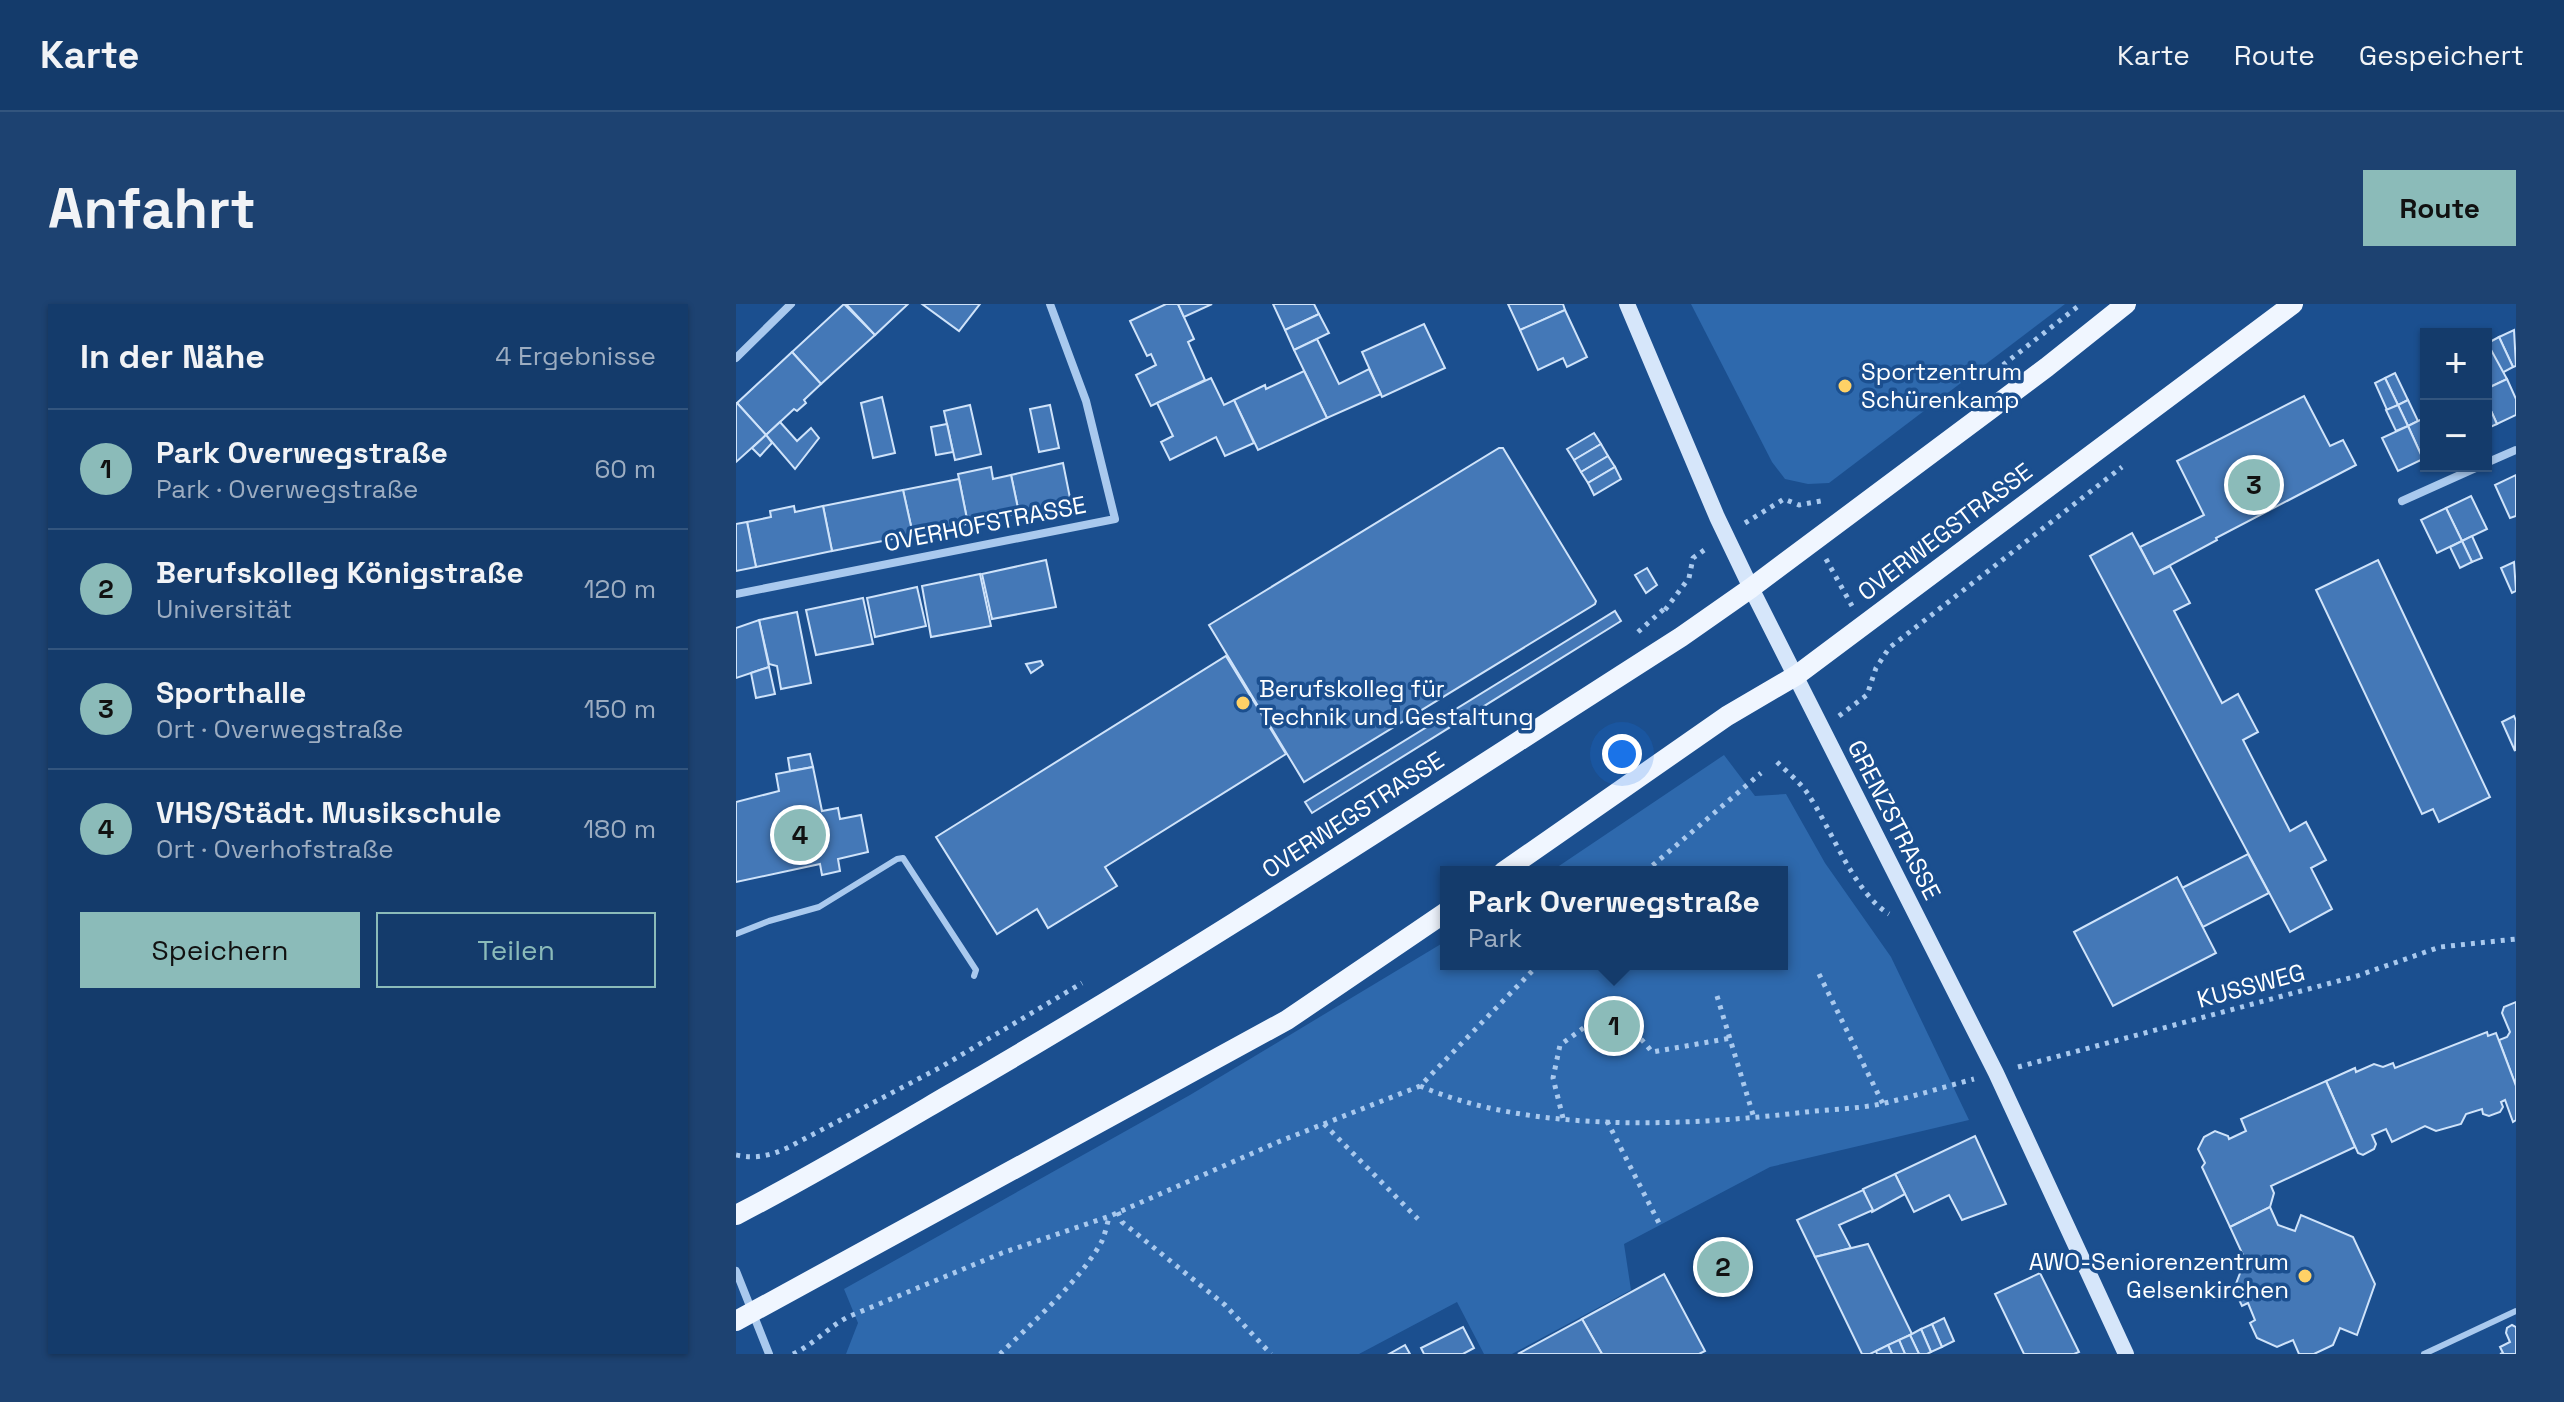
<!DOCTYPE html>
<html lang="de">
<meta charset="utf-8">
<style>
body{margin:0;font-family:"Space Grotesk",sans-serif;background:#1d4271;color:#f1f3f6}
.controls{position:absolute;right:24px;top:24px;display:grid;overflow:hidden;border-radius:0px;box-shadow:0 2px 6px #0004}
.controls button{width:72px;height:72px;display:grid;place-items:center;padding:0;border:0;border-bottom:2px solid #33557e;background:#143b6b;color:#f1f3f6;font:40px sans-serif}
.you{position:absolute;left:886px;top:450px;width:28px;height:28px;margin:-20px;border:6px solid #fff;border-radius:50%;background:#1a73e8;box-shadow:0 0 0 12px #1a73e833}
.badge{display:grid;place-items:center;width:52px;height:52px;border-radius:50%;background:#8bbbb9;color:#111;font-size:26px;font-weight:700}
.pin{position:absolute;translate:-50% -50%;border:4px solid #fff;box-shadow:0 2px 8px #0006}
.popup{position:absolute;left:704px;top:562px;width:348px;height:104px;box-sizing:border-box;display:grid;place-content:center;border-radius:0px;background:#143b6b;filter:drop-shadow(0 2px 6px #0005);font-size:26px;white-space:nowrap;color:#9dadc1}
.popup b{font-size:30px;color:#f1f3f6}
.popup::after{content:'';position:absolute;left:50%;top:100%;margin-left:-16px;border:16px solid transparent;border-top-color:#143b6b}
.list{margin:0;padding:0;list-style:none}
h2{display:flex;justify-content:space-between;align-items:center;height:104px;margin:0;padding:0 32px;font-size:34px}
h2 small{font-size:26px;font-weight:400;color:#9dadc1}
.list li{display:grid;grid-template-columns:52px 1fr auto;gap:24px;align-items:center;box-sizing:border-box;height:120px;padding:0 32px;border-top:2px solid #33557e}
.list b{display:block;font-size:30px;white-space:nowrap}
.list p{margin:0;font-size:26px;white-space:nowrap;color:#9dadc1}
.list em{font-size:26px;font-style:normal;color:#9dadc1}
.actions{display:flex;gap:16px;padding:24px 32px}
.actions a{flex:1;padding:18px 0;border:2px solid #8bbbb9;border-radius:0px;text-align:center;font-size:28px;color:#8bbbb9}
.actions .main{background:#8bbbb9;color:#111}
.map{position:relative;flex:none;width:1780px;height:1050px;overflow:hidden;border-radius:0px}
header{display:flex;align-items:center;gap:48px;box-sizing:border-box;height:112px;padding:0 40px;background:#143b6b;border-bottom:2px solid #33557e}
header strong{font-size:38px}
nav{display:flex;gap:44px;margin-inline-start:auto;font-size:28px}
.intro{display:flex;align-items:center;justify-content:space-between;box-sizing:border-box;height:192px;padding:0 48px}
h1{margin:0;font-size:56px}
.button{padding:20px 36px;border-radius:0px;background:#8bbbb9;color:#111;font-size:28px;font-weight:700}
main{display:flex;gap:48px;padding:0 48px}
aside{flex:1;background:#143b6b;border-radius:0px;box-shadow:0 2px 6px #0004}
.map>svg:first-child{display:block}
.green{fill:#2e69ad}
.building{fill:#4478b7;stroke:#cfe3fa;stroke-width:2}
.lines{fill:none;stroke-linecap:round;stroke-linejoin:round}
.path{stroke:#a9c9ee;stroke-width:5;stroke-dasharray:4 6;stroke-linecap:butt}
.lane{stroke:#a9c9ee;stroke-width:6}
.street{stroke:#a9c9ee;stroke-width:8}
.secondary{stroke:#d6e6fa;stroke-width:16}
.primary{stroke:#f0f6ff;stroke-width:20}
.poi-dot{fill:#ffd166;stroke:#1b4f8f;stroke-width:3}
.labels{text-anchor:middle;stroke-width:7;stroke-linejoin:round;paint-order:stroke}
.poi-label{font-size:24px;fill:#fff;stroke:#1b4f8f;text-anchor:start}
.street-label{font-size:24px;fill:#fff;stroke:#1b4f8f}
</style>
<header>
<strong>Karte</strong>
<nav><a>Karte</a><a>Route</a><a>Gespeichert</a></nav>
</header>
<div class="intro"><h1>Anfahrt</h1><a class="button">Route</a></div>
<main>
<aside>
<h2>In der Nähe<small>4 Ergebnisse</small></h2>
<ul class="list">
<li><span class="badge">1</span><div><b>Park Overwegstraße</b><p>Park · Overwegstraße</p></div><em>60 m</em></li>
<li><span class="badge">2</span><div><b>Berufskolleg Königstraße</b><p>Universität</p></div><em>120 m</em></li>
<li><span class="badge">3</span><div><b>Sporthalle</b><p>Ort · Overwegstraße</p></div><em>150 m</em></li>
<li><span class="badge">4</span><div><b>VHS/Städt. Musikschule</b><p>Ort · Overhofstraße</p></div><em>180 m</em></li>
</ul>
<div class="actions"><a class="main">Speichern</a><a>Teilen</a></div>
</aside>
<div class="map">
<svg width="1780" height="1050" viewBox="0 0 1780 1050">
<rect width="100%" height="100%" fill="#1b4f8f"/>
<g class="green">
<path d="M955 0H1329L1093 179 1072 180 1049 175 1036 158Z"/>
<path d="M988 451 1019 492 1050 490 1089 559 1155 653 1233 816 1034 863 888 940 895 986 776 1050H748L721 998 623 1050H110L122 1019 108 985 454 791 710 637V660H1046V568H814Z"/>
</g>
<g class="building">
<path d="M108 0 139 31 85 80 56 48Z"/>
<path d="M110 0H172L139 31Z"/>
<path d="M186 0H244L223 27Z"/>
<path d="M430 0H442L458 35 452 38 469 76 415 102 400 71 420 61 415 50 411 52 394 17Z"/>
<path d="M442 0H476L448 13Z"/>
<path d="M537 0H578L583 10 549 26Z"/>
<path d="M772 0H827L829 6 784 26Z"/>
<path d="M829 6 851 53 831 63 827 54 802 66 784 26Z"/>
<path d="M583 10 593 29 558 46 549 26Z"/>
<path d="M688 20 709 64 646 93 626 48Z"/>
<path d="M1778 26 1780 62 1777 63 1763 33Z"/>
<path d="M1763 33 1777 63 1766 69 1750 40Z"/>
<path d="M581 35 603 80 633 65 645 90 591 114 558 46Z"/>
<path d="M1754 44 1771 75 1750 85V46Z"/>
<path d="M56 48 85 80 68 96 70 99 61 107 58 105 30 131 1 99Z"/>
<path d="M568 67 591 114 522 146 498 96 529 81 530 85Z"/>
<path d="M1659 69 1672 96 1662 101 1649 74Z"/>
<path d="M475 74 488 101 498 96 518 139 489 152 480 133 434 156 425 138 437 132 421 99Z"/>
<path d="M1649 74 1662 101 1651 106 1639 79Z"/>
<path d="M1771 75 1780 95V111L1761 120 1750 96V85Z"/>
<path d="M1568 92 1594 142 1607 136 1620 161 1480 234 1481 236 1418 270 1404 243 1468 211 1441 157Z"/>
<path d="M146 93 159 149 137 154 125 99Z"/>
<path d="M1672 96 1682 117 1672 122 1662 101Z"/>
<path d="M1750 96 1761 120 1750 125Z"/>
<path d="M1 99 30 131 0 158V99Z"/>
<path d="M234 101 245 150 219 156 208 107Z"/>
<path d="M314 101 323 144 303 148 294 105Z"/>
<path d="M1662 101 1672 122 1660 127 1650 106Z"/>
<path d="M1690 113V154L1687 155 1672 122Z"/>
<path d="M44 118 61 137 75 124 83 134 59 165 30 131Z"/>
<path d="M211 120 217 148 200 151 195 123Z"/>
<path d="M1672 122 1687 155 1662 167 1646 134Z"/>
<path d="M858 129 865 140 838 156 831 145Z"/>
<path d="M30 131 36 139 24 152 16 144Z"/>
<path d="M865 140 872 152 845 168 838 156Z"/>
<path d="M763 144H767L860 297 859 300 568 478 473 321Z"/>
<path d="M872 152 879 163 852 179 845 168Z"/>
<path d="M327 159 335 199 283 209 275 171Z"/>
<path d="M255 163 257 175 275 171 283 209 232 220 222 170Z"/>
<path d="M879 163 885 175 858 191 852 179Z"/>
<path d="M1780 171V212L1774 214 1759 181Z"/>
<path d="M223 175 232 220 177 231 167 186Z"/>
<path d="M167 186 177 231 96 247 87 202Z"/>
<path d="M1735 192 1751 225 1726 237 1710 204Z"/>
<path d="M58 202 59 208 87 202 96 247 20 263 11 218 35 213 34 207Z"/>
<path d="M1710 204 1726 237 1701 249 1685 216Z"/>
<path d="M11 218 20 263 0 267V220Z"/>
<path d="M1396 229 1418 270 1434 262 1454 299 1438 307 1486 399 1502 390 1522 428 1507 436 1554 527 1570 518 1590 556 1575 564 1596 605 1554 628 1354 252Z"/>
<path d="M1736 232 1746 254 1736 258 1726 237Z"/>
<path d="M1726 237 1736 258 1724 264 1714 243Z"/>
<path d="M310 256 320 303 256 315 246 270Z"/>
<path d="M1642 256 1754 493 1703 518 1697 505 1686 510 1580 286Z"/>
<path d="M1778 258 1780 287 1776 289 1765 264Z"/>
<path d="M911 264 921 281 910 289 899 271Z"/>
<path d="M244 270 255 322 195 333 186 282Z"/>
<path d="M181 283 190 322 139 333 131 294Z"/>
<path d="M127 294 137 340 80 351 70 306Z"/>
<path d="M879 307 885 317 576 509 569 498Z"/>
<path d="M61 308 75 379 45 385 41 362 33 360 23 316Z"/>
<path d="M23 316 33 363 0 374V324Z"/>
<path d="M490 352 550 450 369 563 381 582 312 624 301 605 261 630 200 533Z"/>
<path d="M305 357 307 361 295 369 290 360Z"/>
<path d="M33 363 39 390 20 394 15 369Z"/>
<path d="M1778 412 1780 417 1779 447 1766 418Z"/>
<path d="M74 450 77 463 54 467 52 454Z"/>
<path d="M77 463 86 507 102 504 104 515 125 511 132 548 102 555 104 567 86 571 84 560 0 578V498L43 487 40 470Z"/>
<path d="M1512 550 1533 589 1467 623 1446 584Z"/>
<path d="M1441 573 1480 649 1377 702 1338 628Z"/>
<path d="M1780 698V782L1763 736 1771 733 1774 728 1766 709 1768 703Z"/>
<path d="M1751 728 1752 732 1760 729 1780 782V816L1777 818 1769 796 1765 798 1767 803 1764 808 1753 812 1747 810 1746 805 1730 810 1725 820 1700 827 1689 822 1656 838 1650 825 1636 831 1640 840 1638 845 1627 851 1622 849 1590 777 1619 764 1620 768 1638 760 1647 763 1657 759 1659 764Z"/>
<path d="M1590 777 1619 843 1535 882 1538 889 1534 903 1494 923 1466 863 1469 859 1462 845 1468 833 1479 827 1492 832 1493 835 1510 827 1505 815Z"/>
<path d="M1239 832 1270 900 1226 916 1213 891 1178 908 1159 870Z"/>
<path d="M1159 870 1169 890 1136 908 1127 885Z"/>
<path d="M1127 886 1137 906 1103 921 1115 944 1079 953 1061 916Z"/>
<path d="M1534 903 1542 921 1559 927 1565 911 1617 933 1639 980 1621 1031 1604 1024 1597 1041 1578 1050H1563L1557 1036 1541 1043 1521 1034 1514 1019 1519 1016 1512 999 1506 1002 1498 985 1506 964 1512 962 1494 923Z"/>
<path d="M1132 940 1176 1030 1134 1050H1126L1079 953Z"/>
<path d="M1304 969 1343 1048 1338 1050H1288L1259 990Z"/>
<path d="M928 970 969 1047 963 1050H866L846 1015Z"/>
<path d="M1208 1014 1218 1037 1206 1043 1196 1020Z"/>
<path d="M846 1015 866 1050H782Z"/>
<path d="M1196 1020 1206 1043 1195 1048 1185 1025Z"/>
<path d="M1776 1021 1780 1023V1050H1764L1767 1049 1764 1043 1774 1038 1770 1029 1771 1024Z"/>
<path d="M727 1023 738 1044 727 1050H688L685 1044Z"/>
<path d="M1185 1025 1195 1048 1191 1050H1183L1174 1031Z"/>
<path d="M1174 1031 1183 1050H1169L1163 1036Z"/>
<path d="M1163 1036 1169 1050H1156L1152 1041Z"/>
<path d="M669 1041 674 1050H653Z"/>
<path d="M1152 1041 1156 1050H1141L1140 1047Z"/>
</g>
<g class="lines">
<g class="path">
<path d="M1267 61 1345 0"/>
<path d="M1009 219 1048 195 1063 201 1090 196"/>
<path d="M1090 255 1116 302"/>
<path d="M929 306 953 274 957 254 971 244"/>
<path d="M902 328 929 304"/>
<path d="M1103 412 1131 391 1140 364 1153 344 1386 163"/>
<path d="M1041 458C1051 468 1064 478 1072 490 1095 524 1118 589 1153 610"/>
<path d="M909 568 1025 469"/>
<path d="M1083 670 1147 800"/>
<path d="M981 692 1018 814"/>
<path d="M1282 763 1621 672 1704 643 1780 635"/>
<path d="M684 782C796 830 951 822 1070 808 1096 805 1124 805 1149 799 1179 792 1208 783 1238 775"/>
<path d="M827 814 817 774 824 741 860 715C887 718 899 726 916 748L995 734"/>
<path d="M871 817 924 921"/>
<path d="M588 820 682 915"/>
<path d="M0 851C19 855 33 852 51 844L205 763 346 679"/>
<path d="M382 908 386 918 489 1001 535 1050"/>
<path d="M57 1050C80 1039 93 1022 114 1012L266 949 374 912 542 838 684 782 803 660"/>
<path d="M264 1050C296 1019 345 976 366 937 369 930 371 921 373 913"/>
</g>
<g class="lane">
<path d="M0 630 33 617 83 603 161 555 167 554 240 666 238 672"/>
<path d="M1688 1050 1780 1007"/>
</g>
<g class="street">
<path d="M0 54 55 0"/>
<path d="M1750 159 1780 146"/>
<path d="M1666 197 1744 162"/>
<path d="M0 290 379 215 350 97 314 0"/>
<path d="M0 967 33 1050"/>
</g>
<path class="secondary" d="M891 0 981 213 1015 284 1260 769 1390 1050"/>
<g class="primary">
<path d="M767 568 991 412 1061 371 1557 0"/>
<path d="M0 911C72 874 141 833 211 792 461 648 702 488 945 333L1015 284 1311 63 1390 0"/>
<path d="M0 1017 551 716 710 608"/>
</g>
</g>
<g class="poi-dot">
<circle cx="1109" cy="82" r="8"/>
<circle cx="507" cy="399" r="8"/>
<circle cx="1569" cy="972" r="8"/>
</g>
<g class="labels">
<g class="poi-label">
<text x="1125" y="76">Sportzentrum<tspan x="1125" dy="28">Schürenkamp</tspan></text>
<text x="523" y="393">Berufskolleg für<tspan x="523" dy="28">Technik und Gestaltung</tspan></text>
<text x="1553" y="966" text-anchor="end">AWO-Seniorenzentrum<tspan x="1553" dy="28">Gelsenkirchen</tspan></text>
</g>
<g class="street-label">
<text transform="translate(249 220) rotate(-11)" y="8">OVERHOFSTRASSE</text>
<text transform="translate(1209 228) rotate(-37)" y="8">OVERWEGSTRASSE</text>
<text transform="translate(617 511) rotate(-33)" y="8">OVERWEGSTRASSE</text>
<text transform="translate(1158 516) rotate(63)" y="8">GRENZSTRASSE</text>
<text transform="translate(1515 682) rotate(-15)" y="8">KUSSWEG</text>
</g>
</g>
</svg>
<div class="controls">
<button>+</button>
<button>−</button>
</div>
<div class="you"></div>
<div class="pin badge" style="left:878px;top:722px">1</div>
<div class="popup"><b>Park Overwegstraße</b>Park</div>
<div class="pin badge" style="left:987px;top:963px">2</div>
<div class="pin badge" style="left:1518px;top:181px">3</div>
<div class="pin badge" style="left:64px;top:531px">4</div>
</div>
</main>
